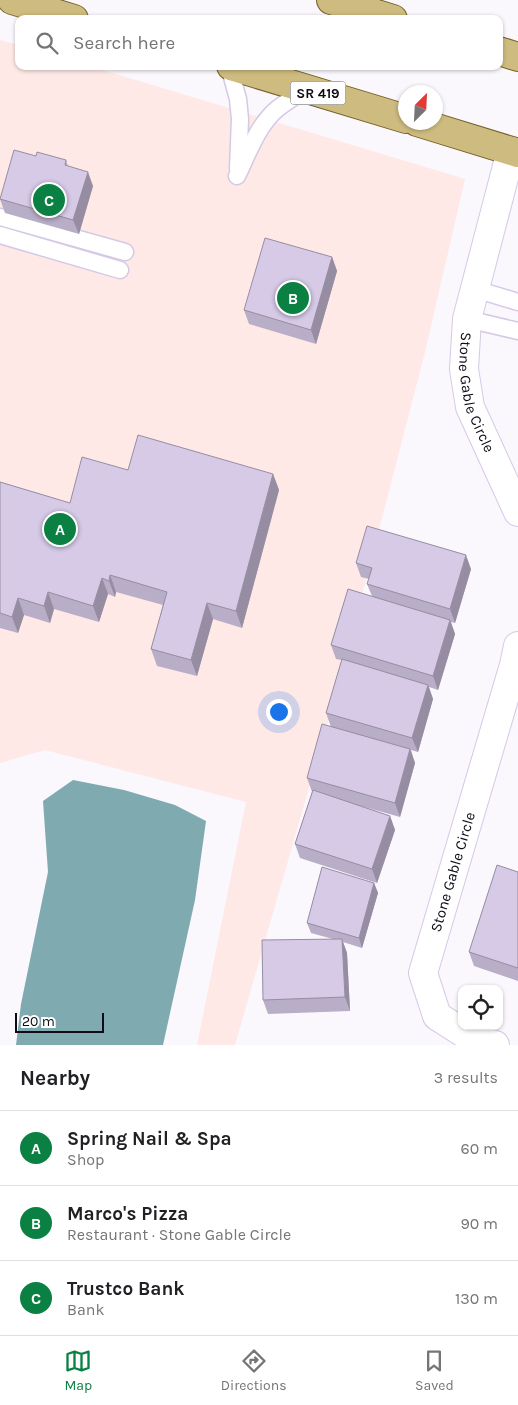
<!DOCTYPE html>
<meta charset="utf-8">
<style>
body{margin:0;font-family:Karla,sans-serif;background:#f6f6f6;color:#202124}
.controls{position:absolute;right:15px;bottom:15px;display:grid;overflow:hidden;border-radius:10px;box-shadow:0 1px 4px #0004}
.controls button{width:45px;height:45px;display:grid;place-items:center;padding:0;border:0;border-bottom:1px solid #e0e0e0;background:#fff;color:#202124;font:25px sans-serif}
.compass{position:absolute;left:398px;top:85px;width:45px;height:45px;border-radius:50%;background:#fff;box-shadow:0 1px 4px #0004;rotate:24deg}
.scale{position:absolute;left:15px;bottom:12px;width:89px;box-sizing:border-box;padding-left:5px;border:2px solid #0f0b14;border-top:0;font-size:14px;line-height:18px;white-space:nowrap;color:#0f0b14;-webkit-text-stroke:4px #fff;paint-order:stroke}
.you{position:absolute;left:278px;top:711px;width:18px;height:18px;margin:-12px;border:4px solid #fff;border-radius:50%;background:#1a73e8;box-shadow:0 0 0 8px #1a73e833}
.badge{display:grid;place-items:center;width:32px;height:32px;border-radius:50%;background:#0b8043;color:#fff;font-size:16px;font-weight:700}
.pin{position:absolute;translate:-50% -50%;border:2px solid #fff;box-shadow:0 1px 5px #0006}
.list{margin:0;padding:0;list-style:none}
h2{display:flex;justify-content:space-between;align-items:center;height:65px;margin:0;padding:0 20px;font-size:21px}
h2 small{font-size:16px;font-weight:400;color:#757577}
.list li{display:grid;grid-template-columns:32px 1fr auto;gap:15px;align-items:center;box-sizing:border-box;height:75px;padding:0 20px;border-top:1px solid #e0e0e0}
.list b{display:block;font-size:19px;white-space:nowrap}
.list p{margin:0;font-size:16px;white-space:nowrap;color:#757577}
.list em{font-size:16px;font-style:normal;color:#757577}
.icon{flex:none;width:28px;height:28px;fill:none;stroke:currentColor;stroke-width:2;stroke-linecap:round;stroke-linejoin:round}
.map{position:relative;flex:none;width:518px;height:1045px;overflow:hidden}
.search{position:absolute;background:#fff;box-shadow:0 1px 4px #0004;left:15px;right:15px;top:15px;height:55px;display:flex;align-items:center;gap:12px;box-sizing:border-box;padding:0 18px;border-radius:10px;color:#757577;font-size:19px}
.sheet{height:290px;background:#fff}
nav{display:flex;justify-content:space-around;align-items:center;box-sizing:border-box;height:70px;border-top:1px solid #e0e0e0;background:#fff;font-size:14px;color:#757577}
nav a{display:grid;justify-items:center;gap:2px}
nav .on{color:#0b8043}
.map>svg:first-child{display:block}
.commercial{fill:#fee9e7}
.water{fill:#7faab0}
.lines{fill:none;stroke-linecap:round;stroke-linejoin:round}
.service-casing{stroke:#d5c9e6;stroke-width:19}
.minor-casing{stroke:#d5c9e6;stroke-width:30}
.primary-casing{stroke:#756022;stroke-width:30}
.service{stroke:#fff;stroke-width:16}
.minor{stroke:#fff;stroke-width:28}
.primary{stroke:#cdbb7f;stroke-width:28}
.wall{fill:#b8aec7}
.shaded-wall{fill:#968da2}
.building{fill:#d6cae7;stroke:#968da2}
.labels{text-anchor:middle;stroke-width:4;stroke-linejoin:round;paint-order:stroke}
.shield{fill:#fff;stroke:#57545a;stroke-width:1}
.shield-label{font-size:14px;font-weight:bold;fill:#0f0b14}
.street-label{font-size:15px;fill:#0f0b14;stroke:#fff}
</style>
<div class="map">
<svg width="518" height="1045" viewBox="0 0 518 1045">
<rect width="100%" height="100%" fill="#faf7fd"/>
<path class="commercial" d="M0 40 19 45V66H89L465 179 425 352 340 680 235 1045H197L246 802 45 750 0 763Z"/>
<path class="water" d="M73 780 124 790 175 805 206 821 195 900 163 1045H16L21 1004 48 872 43 801Z"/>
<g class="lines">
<g class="service-casing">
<g id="service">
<path d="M229 66 238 99 240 119 238 169"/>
<path d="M237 176C248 154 257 126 277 109 286 102 296 96 305 89"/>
<path d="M0 217 125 252"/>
<path d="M0 235 120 270"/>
<path d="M475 289 518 302"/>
<path d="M467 319 518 331"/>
</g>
</g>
<g class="minor-casing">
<g id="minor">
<path id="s1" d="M511 151 467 319 464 369 470 407 518 512"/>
<path id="s2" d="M495 1045 473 1039 437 1016 423 973 514 665 518 646"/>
</g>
</g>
<g class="primary-casing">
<g id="primary">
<path d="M12 0 74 19"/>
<path d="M331 0 393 19"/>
<path d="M499 51 518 57"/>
<path d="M231 66 406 119"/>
<path d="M417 122 518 153"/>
</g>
</g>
<use href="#service" class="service"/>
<use href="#minor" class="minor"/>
<use href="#primary" class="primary"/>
</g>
<g class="wall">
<path d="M36 156 66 160 68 166 93 186 79 234 5 213 0 199Z"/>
<path d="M332 257 337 271 316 344 249 324 244 310Z"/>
<path d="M128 470 273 474 279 490 242 628 213 619 197 676 157 666 151 649 163 605 116 592 115 597 108 594 99 622 54 609 50 623 24 615 18 633 0 628V482L70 503Z"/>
<path d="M356 563 471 569 455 623 451 622 455 634 438 690 429 687 433 699 418 752 411 750 415 763 400 817 361 806 390 816 395 830 377 883 300 858 295 844 312 792 307 778 331 727 326 713 342 660 336 659 331 645 372 596 367 584 369 579 361 577Z"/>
<path d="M518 872V981L474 966 469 952Z"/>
<path d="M374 883 378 893 362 948 343 942 347 953 350 1011 268 1014 263 1000 333 939 311 933 307 923Z"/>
</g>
<g class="shaded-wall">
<path d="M88 172 93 186 79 234 73 220Z"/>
<path d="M332 257 337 271 316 344 311 330Z"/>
<path d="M273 474 279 490 242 628 236 611Z"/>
<path d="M466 555 471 569 455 623 450 609Z"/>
<path d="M110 575 116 592 115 597 109 581Z"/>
<path d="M102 578 108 594 99 622 93 606Z"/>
<path d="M48 592 54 609 50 623 44 606Z"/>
<path d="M18 598 24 615 18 633 12 617Z"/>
<path d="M207 603 213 619 197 676 191 660Z"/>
<path d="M450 620 455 634 438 690 433 676Z"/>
<path d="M428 685 433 699 418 752 412 738Z"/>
<path d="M410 749 415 763 400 817 395 803Z"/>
<path d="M390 816 395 830 377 883 372 869Z"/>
<path d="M374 883 378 893 362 948 359 938Z"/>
<path d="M342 939 347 953 350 1011 345 997Z"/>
</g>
<g class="building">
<path d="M14 150 36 156 37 152 66 160 65 165 88 172 73 220 0 199Z"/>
<path d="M265 238 332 257 311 330 244 310Z"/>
<path d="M138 435 273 474 236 611 207 603 191 660 151 649 167 592 110 575 109 581 102 578 93 606 48 592 44 606 18 598 12 617 0 613V482L70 503 82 457 128 470Z"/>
<path d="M367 526 466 555 450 609 367 584 372 568 356 563Z"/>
<path d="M348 589 450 620 433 676 331 645Z"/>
<path d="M342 659 428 685 412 738 326 713Z"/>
<path d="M322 724 410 749 395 803 307 778Z"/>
<path d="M313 790 390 816 372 869 295 844Z"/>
<path d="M497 865 518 872V968L469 952Z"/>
<path d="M322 867 374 883 359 938 307 923Z"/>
<path d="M342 939 345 997 263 1000 262 940Z"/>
</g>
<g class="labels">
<rect class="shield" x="290.5" y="81.5" width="55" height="23" rx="4"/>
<g class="shield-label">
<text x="318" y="98">SR 419</text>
</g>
<g class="street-label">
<text dy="5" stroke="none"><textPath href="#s1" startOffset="249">Stone Gable Circle</textPath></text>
<text dy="5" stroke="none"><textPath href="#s2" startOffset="216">Stone Gable Circle</textPath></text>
</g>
</g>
</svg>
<div class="controls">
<button><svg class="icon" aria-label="locate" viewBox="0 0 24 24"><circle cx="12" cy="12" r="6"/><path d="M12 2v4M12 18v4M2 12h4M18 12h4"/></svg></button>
</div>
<svg class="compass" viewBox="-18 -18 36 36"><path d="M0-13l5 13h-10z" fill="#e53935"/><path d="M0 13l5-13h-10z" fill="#757577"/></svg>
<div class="scale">20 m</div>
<div class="you"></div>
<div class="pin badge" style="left:60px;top:529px">A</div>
<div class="pin badge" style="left:293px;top:298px">B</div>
<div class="pin badge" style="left:49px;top:200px">C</div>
<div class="search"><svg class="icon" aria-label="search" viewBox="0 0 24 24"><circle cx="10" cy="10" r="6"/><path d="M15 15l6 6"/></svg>Search here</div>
</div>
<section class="sheet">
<h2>Nearby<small>3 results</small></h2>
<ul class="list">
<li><span class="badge">A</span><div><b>Spring Nail &amp; Spa</b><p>Shop</p></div><em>60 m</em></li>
<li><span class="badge">B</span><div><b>Marco's Pizza</b><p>Restaurant · Stone Gable Circle</p></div><em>90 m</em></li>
<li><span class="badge">C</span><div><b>Trustco Bank</b><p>Bank</p></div><em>130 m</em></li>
</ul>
</section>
<nav>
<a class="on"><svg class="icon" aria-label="map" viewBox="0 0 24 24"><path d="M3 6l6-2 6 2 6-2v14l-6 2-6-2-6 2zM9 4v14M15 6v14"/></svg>Map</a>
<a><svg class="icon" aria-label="directions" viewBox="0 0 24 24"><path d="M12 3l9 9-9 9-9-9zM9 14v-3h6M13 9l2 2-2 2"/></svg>Directions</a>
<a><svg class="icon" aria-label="saved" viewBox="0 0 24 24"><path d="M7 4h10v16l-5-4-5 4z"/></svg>Saved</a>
</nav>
